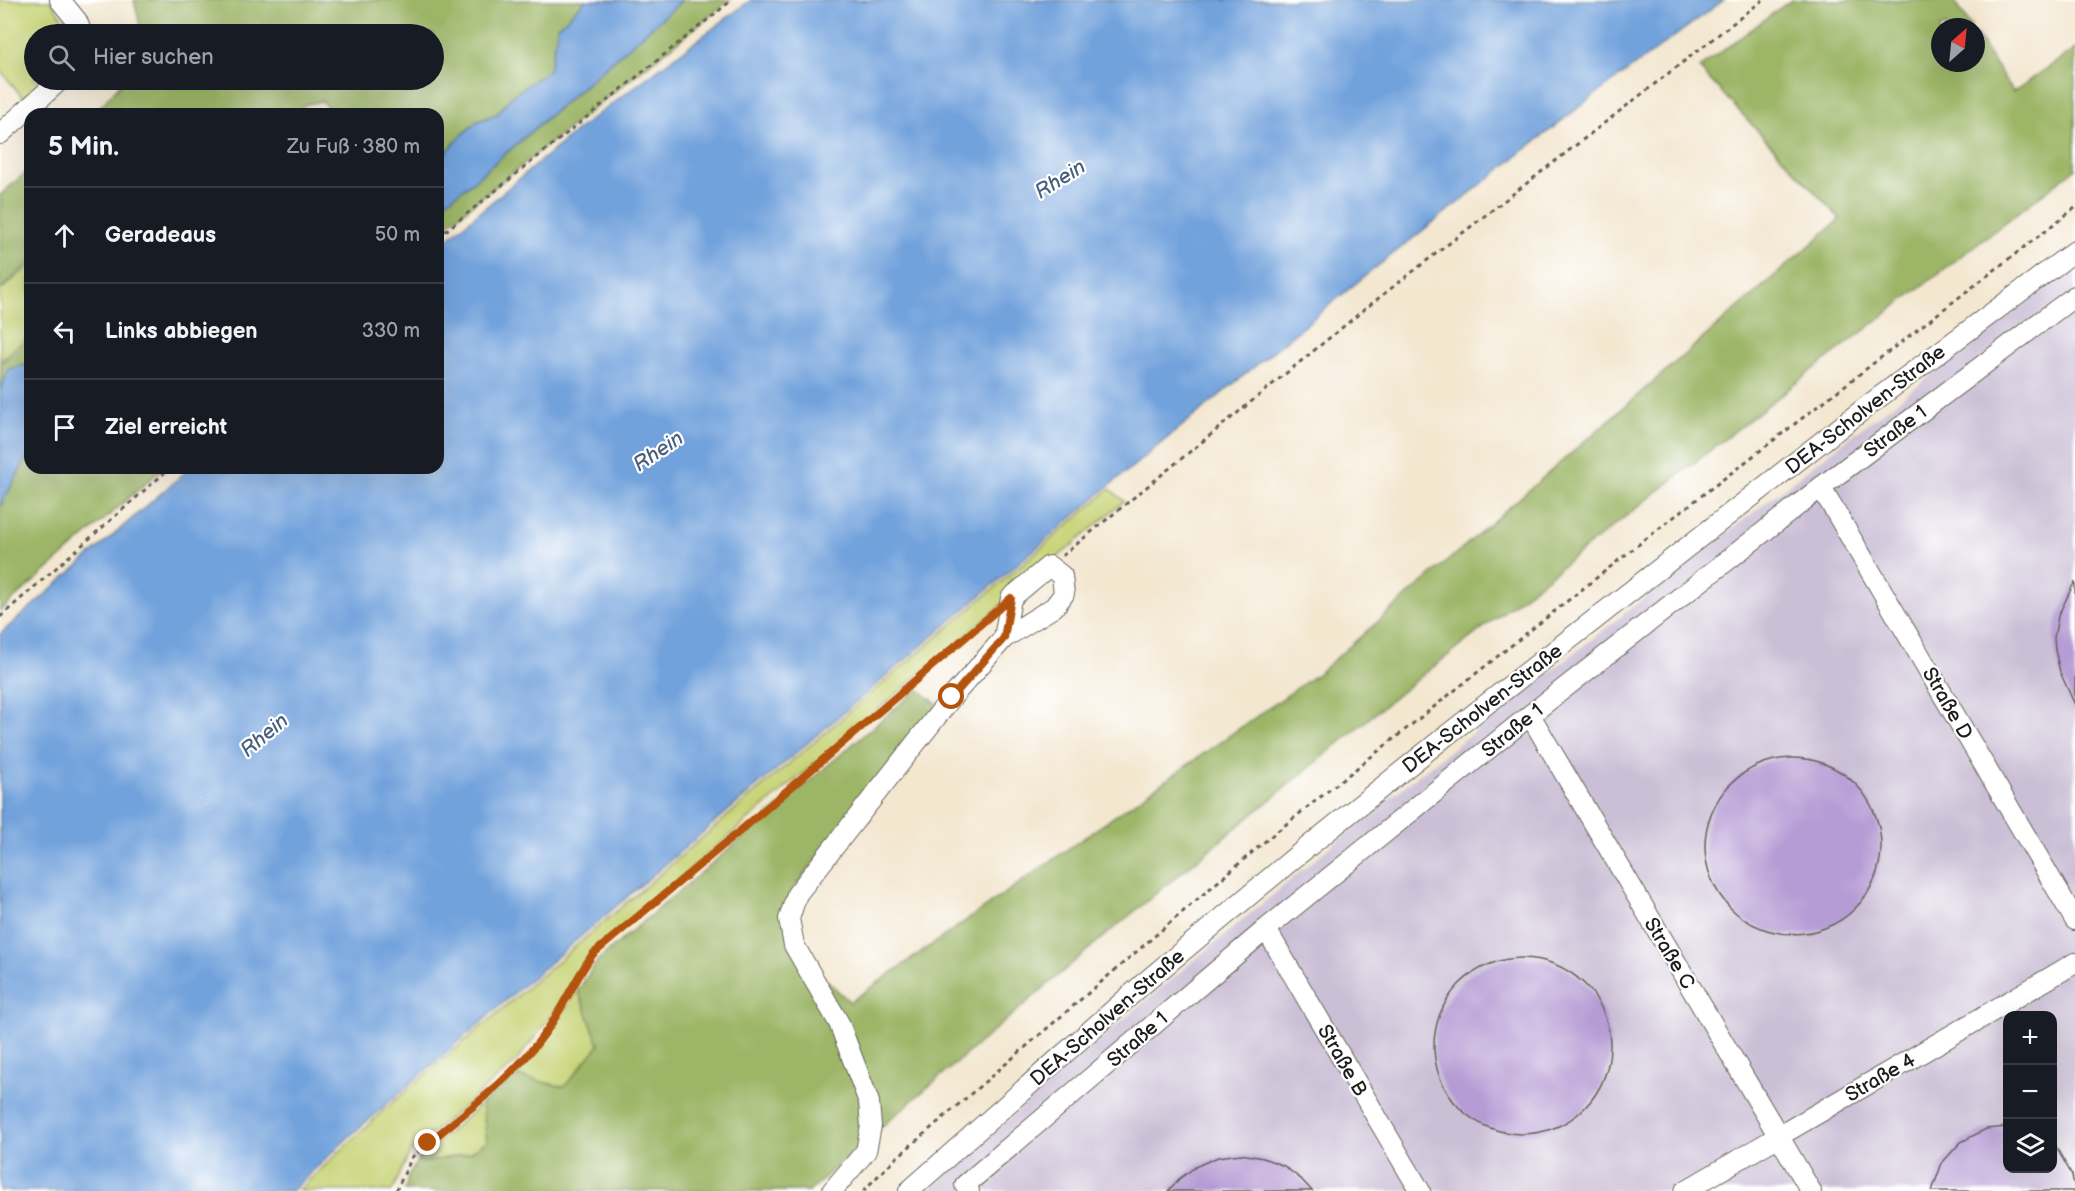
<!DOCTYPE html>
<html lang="de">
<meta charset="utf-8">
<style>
body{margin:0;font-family:"Balsamiq Sans",sans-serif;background:#20242c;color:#f1f3f6}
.controls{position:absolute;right:18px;bottom:18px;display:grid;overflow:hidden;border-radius:12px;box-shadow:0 6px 24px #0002}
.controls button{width:54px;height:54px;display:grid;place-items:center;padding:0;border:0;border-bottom:2px solid #363941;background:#171b24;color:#f1f3f6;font:30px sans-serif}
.compass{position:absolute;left:1931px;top:18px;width:54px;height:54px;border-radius:50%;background:#171b24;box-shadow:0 6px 24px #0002;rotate:27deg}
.stop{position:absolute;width:18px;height:18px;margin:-14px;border:4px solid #b45309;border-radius:50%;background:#fff}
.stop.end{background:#b45309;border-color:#fff;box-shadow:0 2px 6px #0008}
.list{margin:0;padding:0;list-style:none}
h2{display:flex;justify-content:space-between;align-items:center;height:78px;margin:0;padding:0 24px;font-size:26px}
h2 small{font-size:20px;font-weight:400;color:#9ea1a6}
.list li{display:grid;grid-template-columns:39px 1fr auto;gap:18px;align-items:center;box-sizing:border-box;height:96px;padding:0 24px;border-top:2px solid #363941}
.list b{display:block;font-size:22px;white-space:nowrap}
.list em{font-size:20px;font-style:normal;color:#9ea1a6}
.icon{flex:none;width:33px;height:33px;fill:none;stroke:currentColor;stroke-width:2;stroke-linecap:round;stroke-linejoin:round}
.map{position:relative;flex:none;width:2075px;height:1191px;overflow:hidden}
.search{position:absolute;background:#171b24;box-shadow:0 6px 24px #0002;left:24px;top:24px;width:420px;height:66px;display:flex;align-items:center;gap:15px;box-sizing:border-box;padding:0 21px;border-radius:33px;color:#9ea1a6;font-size:22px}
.panel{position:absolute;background:#171b24;box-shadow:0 6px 24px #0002;left:24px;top:108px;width:420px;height:366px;border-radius:18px}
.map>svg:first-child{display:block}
.industrial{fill:#cbbfd5;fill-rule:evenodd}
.green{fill:#c6d375;stroke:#717848;stroke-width:1.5}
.forest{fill:#9cb566;stroke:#5c6841;stroke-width:1.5}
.water{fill:#72a2dc;stroke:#475f7c;stroke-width:1.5}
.building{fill:#b69cd4}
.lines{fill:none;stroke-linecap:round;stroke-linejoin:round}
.minor-casing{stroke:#67635b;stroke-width:22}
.path{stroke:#67635b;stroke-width:3;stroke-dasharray:4.5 4.5;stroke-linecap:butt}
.minor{stroke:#fff;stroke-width:20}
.route{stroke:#b45309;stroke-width:8}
.labels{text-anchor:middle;stroke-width:4.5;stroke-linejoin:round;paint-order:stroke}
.street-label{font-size:20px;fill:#1c1c1c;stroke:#fff}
.water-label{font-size:21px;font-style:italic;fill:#475f7c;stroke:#fff}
</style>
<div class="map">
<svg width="2075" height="1191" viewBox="0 0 2075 1191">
<rect width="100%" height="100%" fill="#fff"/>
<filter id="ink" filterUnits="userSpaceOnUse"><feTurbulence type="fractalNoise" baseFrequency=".0167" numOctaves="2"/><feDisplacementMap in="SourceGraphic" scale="12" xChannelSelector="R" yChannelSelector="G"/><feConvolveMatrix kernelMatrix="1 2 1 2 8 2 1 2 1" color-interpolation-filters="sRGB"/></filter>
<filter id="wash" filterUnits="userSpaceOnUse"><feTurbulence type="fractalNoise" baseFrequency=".008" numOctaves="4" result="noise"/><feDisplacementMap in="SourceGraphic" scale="24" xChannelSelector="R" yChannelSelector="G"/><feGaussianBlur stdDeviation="1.35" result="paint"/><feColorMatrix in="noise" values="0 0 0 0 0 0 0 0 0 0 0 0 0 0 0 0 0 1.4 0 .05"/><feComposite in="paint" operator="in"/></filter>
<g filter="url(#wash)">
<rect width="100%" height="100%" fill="#f3e7d0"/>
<path class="industrial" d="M2075 267V1191H928L1081 1055 1368 815 1811 467 2057 279ZM2008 1016H2052V1168H2008Z"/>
<g class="green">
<path d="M0 0H50L71 30V34H34V80H44L24 99 0 70Z"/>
<path d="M30 266V335L0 361V291Z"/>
<path d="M1110 489 1124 501 589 955 557 1008 515 1063 410 1152 392 1191H298L384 1110Z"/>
<path d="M578 990 600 1045 564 1087 517 1076 542 1045Z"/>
<path d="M482 1103 487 1141 470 1153 422 1163 419 1159Z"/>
</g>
<g class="forest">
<path d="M134 0H586L558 27 549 70 513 96 497 114 476 122 458 139 438 162V114H333L322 101 304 105 296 114H94L124 80H434V34H142Z"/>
<path d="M683 0H730L438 232V208L475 180Z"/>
<path d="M1791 0H1954L1971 27H1940V63H1976V34L2013 92 2075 49V169L1828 358 1400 693 1096 943 851 1153 810 1191H405L408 1176 419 1159 423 1163 470 1153 487 1141 482 1103 517 1076 564 1087 599 1045 578 990 598 960 918 689 938 705 791 892 787 944 850 1002 1320 672 1840 219 1699 68Z"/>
<path d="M30 169V263L0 289V195Z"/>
<path d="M30 338V364L9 369 0 390 1 363Z"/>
<path d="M30 452V468H163L0 611V507Z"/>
</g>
<g class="water">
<path d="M586 0H683L475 180 438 208V162L458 139 476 122 497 114 512 96 549 70 558 27Z"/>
<path d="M751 0H1724L1592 97 1360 280 1109 486 518 990 350 1136 292 1191H0V634L190 468H438V247L582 126Z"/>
<path d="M30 364V452L0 507V390L9 369Z"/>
</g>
<g id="blocks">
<g class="building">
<path d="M2075 581V705L2060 672 2055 650 2054 638 2058 616Z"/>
<circle cx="1793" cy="846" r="88"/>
<circle cx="1522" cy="1046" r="88"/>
<path d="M2007 1127V1168H2052V1140L2072 1175 2075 1191H1932L1942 1163 1961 1142 1986 1129Z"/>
<path d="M1241 1154 1263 1158 1284 1166 1302 1180 1312 1191H1168L1179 1179 1197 1166 1218 1157Z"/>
</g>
</g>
</g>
<g filter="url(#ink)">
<use href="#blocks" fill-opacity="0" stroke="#67635b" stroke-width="1.5"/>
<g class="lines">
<g class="minor-casing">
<g id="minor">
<path d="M60 0 77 21 82 34"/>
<path d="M0 134 60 80"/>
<path d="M1821 487 2075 920"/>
<path d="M1530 715 1811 1191"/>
<path d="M1266 929 1420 1191"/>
<path d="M832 1191 866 1151 871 1126 869 1102 839 1023 794 945 789 919 797 894 952 697 1004 638 1011 598 1049 566 1062 576 1064 594 1054 607 1004 638"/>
<path d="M909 1191 1143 984 1294 858 1447 735 1870 404 2075 251"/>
<path d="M969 1191 965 1185 1266 929 1530 715 1821 487 2075 296"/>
<path d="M1685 1191 2075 963"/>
</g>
</g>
<g class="path">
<path d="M438 237 732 0"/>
<path d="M1062 556 1371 304 1763 0"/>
<path d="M0 617 170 468"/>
<path d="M396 1191 412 1157 492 1091 516 1068 544 1034 570 995 583 969 593 954 740 831 989 616"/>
<path d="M863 1191 895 1159 1270 837 1648 537 2075 208"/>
</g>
<use href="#minor" class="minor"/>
</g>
</g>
<g class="lines" filter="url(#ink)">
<path class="route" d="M428 1143C469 1109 514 1077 545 1033 563 1008 575 979 593 954L740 831 1011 598 1004 638 952 697"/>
</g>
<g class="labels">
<g class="street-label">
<text transform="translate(1865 409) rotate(-38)" y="7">DEA-Scholven-Straße</text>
<text transform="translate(1895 431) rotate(-37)" y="7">Straße 1</text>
<text transform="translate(1948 703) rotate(60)" y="7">Straße D</text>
<text transform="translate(1482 708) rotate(-38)" y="7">DEA-Scholven-Straße</text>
<text transform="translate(1512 730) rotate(-39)" y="7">Straße 1</text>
<text transform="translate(1670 953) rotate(59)" y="7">Straße C</text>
<text transform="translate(1107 1017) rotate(-41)" y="7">DEA-Scholven-Straße</text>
<text transform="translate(1137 1039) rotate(-41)" y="7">Straße 1</text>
<text transform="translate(1343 1060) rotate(60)" y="7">Straße B</text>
<text transform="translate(1880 1077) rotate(-30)" y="7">Straße 4</text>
</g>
<g class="water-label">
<text transform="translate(1060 179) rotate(-32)" y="7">Rhein</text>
<text transform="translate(658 451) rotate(-34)" y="7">Rhein</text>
<text transform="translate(264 735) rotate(-40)" y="7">Rhein</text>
</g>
</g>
</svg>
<div class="controls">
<button>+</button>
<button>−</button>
<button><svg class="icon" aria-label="layers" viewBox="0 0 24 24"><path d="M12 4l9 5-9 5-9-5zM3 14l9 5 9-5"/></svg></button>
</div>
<svg class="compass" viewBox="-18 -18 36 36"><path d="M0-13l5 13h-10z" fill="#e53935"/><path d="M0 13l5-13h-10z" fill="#9ea1a6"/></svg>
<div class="stop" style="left:952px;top:697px"></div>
<div class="stop end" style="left:428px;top:1143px"></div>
<div class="search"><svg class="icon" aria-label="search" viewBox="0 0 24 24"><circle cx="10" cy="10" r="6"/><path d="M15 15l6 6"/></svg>Hier suchen</div>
<section class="panel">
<h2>5 Min.<small>Zu Fuß · 380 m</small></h2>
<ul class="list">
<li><svg class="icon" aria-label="ahead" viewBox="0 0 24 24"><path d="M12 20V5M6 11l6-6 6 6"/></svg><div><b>Geradeaus</b></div><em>50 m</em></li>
<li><svg class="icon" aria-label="left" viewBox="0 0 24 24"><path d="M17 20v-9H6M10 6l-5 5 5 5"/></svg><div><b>Links abbiegen</b></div><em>330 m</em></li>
<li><svg class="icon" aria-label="arrive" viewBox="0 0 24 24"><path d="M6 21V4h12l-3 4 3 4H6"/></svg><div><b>Ziel erreicht</b></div></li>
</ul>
</section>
</div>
